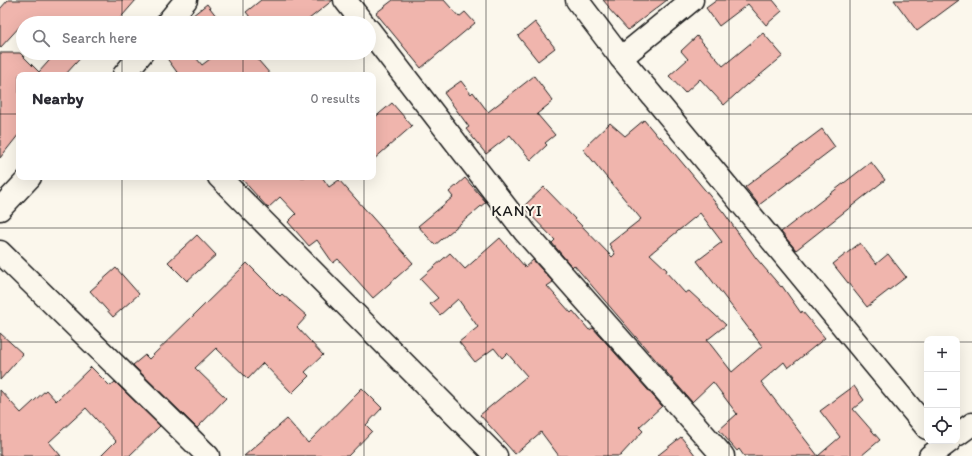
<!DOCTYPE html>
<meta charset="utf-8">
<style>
body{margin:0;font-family:Itim,sans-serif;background:#f7f7f7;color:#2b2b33}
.controls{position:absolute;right:12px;bottom:12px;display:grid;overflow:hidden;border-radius:8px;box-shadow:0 4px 16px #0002}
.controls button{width:36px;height:36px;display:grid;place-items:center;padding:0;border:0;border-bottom:1px solid #e1e1e2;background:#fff;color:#2b2b33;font:20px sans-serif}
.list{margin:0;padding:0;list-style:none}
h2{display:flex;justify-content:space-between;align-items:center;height:52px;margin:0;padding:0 16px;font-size:17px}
h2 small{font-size:13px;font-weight:400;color:#7c7c81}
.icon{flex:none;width:22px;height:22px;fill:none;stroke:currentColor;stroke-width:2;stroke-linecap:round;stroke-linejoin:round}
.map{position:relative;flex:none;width:972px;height:456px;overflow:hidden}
.search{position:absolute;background:#fff;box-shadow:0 4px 16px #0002;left:16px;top:16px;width:360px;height:44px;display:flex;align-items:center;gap:10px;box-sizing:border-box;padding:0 14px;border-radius:22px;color:#7c7c81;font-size:15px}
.panel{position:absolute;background:#fff;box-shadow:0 4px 16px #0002;left:16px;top:72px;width:360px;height:108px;border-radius:8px}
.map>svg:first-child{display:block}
.building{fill:#f0b5ad;stroke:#1c1c1c;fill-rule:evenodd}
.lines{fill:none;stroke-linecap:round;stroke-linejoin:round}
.minor-casing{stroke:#1c1c1c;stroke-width:25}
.minor{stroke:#fbf7ec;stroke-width:22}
.grid{fill:none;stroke:#1c1c1c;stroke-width:1;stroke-opacity:0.55}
.labels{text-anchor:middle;stroke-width:4;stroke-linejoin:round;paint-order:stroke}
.quarter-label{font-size:16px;letter-spacing:1px;fill:#1c1c1c;stroke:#fbf7ec}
</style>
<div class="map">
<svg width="972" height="456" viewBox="0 0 972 456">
<rect width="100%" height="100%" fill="#fbf7ec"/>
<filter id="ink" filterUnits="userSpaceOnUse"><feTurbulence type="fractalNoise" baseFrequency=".025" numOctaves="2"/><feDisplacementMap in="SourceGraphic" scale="8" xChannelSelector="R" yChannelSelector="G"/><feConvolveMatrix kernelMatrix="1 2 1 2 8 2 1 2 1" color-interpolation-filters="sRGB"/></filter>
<g filter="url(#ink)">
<g class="building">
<path d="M8 0H136L116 23H23L0 48V9Z"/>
<path d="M261 0H333L304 23H255L246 12Z"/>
<path d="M393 0H444L459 17 465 12 475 23 421 68 376 13Z"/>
<path d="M603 0H667L628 30 608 8 609 7Z"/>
<path d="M717 0H773L782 11 766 25 748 4 719 26 706 8Z"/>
<path d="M894 0H959L917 31Z"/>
<path d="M207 4 217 17 209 23H183Z"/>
<path d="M535 22 555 48 538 61 518 36Z"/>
<path d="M763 33 783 56 748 85 747 84 724 105 700 79 685 93 669 76 688 59 681 51 697 36 723 66Z"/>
<path d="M0 53H20L39 72 56 53H85L65 75H19V134L0 158Z"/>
<path d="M163 53H192L202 65 218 53H252L271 75H179Z"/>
<path d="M534 76 553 101 537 114 555 135 545 143 547 145 531 160 510 135 486 154 466 129 469 127 444 93 461 81 471 94 473 92 488 112Z"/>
<path d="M392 103 412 126 373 160V119Z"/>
<path d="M644 120 659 138 660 136 724 213 756 258 781 287 782 286 801 313 802 311 825 338 788 368 784 362 761 382 818 456H744L739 449 737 451 719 430 737 414 713 382 692 402 574 265 572 267 552 243 555 240 523 207 544 187 612 257 615 254 609 244 641 219 583 149 610 123 625 136ZM700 213 722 242 697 261 762 346 732 372 707 340 726 325 689 291 685 293 666 272 667 270 650 254Z"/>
<path d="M822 129 835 147 759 205 745 187Z"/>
<path d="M871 162 885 180 796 250 781 232Z"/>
<path d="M240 177H322L329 187 339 180 413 263 373 298 338 259 333 263 317 240 309 246 288 222 296 214 280 197 268 208Z"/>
<path d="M465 178 486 202 435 245 418 226 453 197 449 192Z"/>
<path d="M197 235 216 255 187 281 168 262Z"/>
<path d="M500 238 525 267 533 260 553 282 547 286 571 313 573 311 589 330 593 328 662 406 639 427 643 431 620 456H559L541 432 515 454 480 415 527 376 507 353 502 358 494 348 475 362 459 342 478 327 458 299 440 315 430 304 438 298 420 279 450 253 465 269Z"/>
<path d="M860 243 876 264 888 254 906 277 867 307 833 264Z"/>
<path d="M247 263 280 296 282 294 307 316 297 327 323 355 305 372 309 376 292 393 263 363 248 379 216 348 195 368 226 398 197 428 133 365 145 355 149 359Z"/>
<path d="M116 268 139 294 113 317 90 291Z"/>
<path d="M0 333 23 354 0 380Z"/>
<path d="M91 367 110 386 115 382 160 426 129 456H101L116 441 86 408 49 442 61 456H0V390L21 413 46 390 56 401Z"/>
<path d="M854 386 864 400 853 409 880 440 861 456H818L840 437 820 411Z"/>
<path d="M362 388 382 408 366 425 372 431 348 456H244L287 419 308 443Z"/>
<path d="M681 437 696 456H657Z"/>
</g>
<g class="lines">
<g class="minor-casing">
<g id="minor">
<path d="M345 0 363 23"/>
<path d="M577 0 621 58 927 428"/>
<path d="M167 23 186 0"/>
<path d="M369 30 525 232 723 456"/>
<path d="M621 58 692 0"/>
<path d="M124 75 142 53"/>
<path d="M219 177 496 456"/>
<path d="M0 209 30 177"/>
<path d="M0 252 208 456"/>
<path d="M957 435 972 424"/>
<path d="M930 456 950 441"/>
</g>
</g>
<use href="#minor" class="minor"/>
</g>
</g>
<path class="grid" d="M122 0V23M243 0V23M364 0V23M486 0V456M608 0V456M729 0V456M850 0V456M122 53V75M243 53V75M364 53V75M0 114H19M373 114H972M122 177V456M243 177V456M364 177V456M0 228H972M0 342H927M957 342H972"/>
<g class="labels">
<g class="quarter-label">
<text x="517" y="216">KANYI</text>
</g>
</g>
</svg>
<div class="controls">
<button>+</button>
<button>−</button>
<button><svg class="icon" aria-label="locate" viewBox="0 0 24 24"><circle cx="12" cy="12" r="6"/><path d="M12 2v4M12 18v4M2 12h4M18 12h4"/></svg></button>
</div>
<div class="search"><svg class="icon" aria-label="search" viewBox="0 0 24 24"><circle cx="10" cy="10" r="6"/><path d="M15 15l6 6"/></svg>Search here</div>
<section class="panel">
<h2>Nearby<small>0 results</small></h2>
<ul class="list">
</ul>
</section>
</div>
